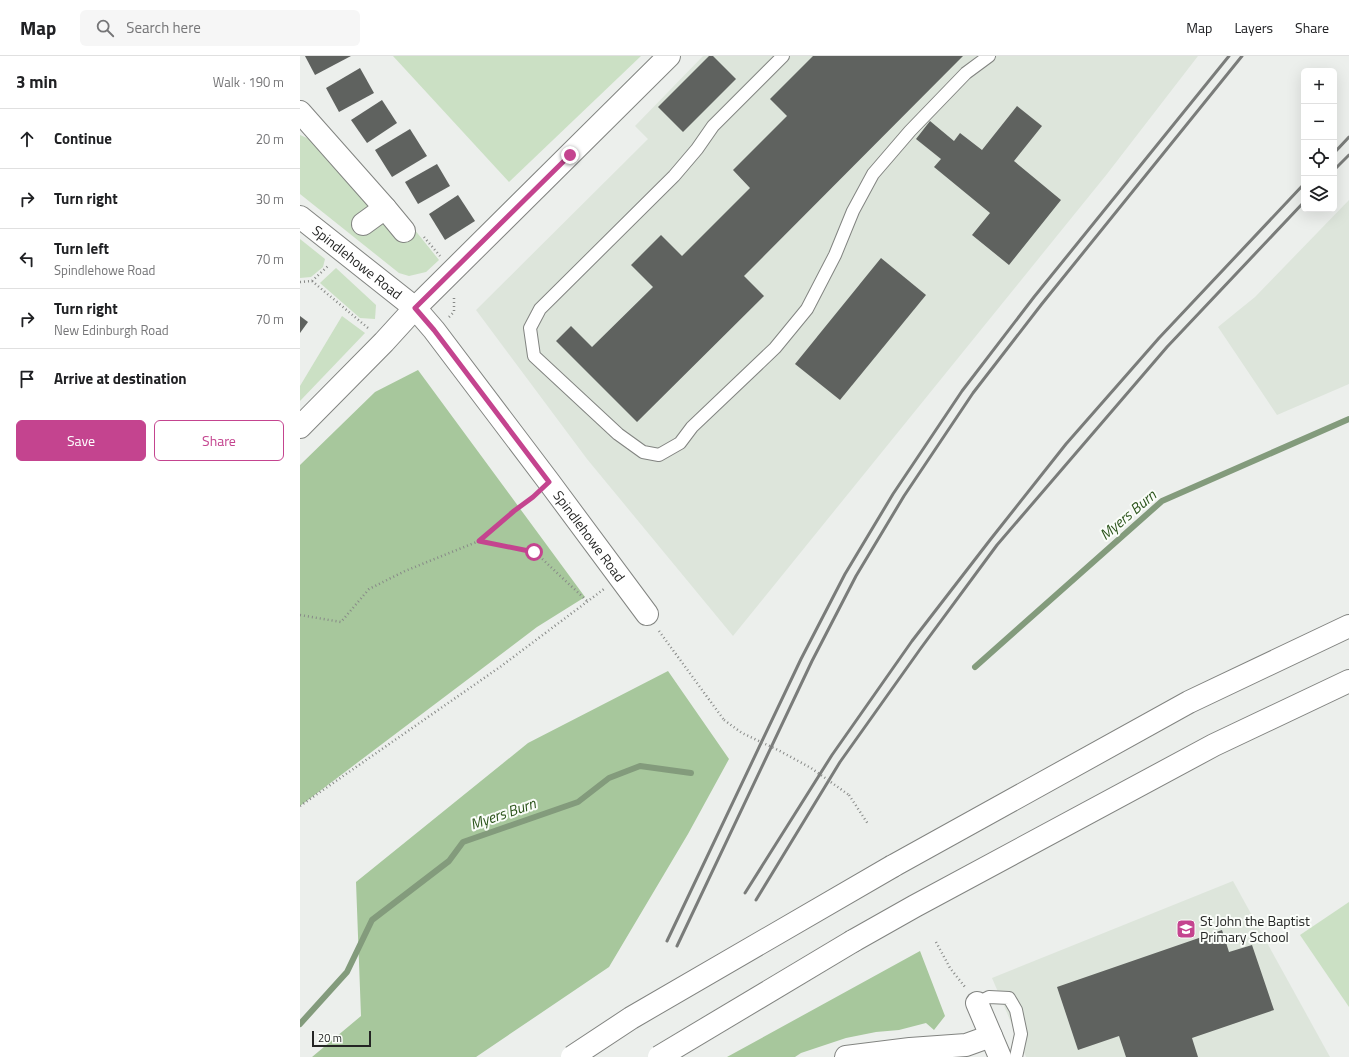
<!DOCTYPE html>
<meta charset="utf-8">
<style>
body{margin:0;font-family:"Titillium Web",sans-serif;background:#f6f6f6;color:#202124}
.controls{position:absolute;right:12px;top:12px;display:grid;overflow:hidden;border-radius:6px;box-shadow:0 4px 16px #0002}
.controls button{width:36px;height:36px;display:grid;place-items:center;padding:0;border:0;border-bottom:1px solid #e0e0e0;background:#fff;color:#202124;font:20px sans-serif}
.scale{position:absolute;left:12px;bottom:10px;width:59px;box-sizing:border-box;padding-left:4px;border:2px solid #242524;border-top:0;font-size:11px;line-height:14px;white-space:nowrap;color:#242524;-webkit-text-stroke:3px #fafdf9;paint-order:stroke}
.stop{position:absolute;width:12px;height:12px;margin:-9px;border:3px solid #c4448f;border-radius:50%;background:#fff}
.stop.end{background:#c4448f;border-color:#fff;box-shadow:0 1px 4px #0008}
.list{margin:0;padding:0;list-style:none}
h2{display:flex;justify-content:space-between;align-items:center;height:52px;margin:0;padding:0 16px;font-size:17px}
h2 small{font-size:13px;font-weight:400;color:#757577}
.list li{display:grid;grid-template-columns:26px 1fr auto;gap:12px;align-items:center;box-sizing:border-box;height:60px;padding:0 16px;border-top:1px solid #e0e0e0}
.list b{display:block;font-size:15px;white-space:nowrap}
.list p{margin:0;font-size:13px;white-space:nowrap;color:#757577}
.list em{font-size:13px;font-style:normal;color:#757577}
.actions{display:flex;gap:8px;padding:12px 16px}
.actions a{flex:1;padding:9px 0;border:1px solid #c4448f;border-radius:6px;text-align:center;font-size:14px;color:#c4448f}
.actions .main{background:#c4448f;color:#fff}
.icon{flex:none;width:22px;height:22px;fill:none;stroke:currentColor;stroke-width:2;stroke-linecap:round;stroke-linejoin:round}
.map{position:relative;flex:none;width:1049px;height:1001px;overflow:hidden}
header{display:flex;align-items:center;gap:24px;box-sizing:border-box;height:56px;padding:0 20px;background:#fff;border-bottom:1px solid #e0e0e0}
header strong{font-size:19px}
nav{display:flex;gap:22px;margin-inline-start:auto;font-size:14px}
.search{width:280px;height:36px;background:#f6f6f6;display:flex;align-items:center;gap:10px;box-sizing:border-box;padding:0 14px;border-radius:6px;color:#757577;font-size:15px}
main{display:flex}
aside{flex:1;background:#fff}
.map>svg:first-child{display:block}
.built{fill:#dde5db}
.green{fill:#cbe0c4}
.forest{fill:#a7c79c}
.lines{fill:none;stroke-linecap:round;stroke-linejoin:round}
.stream{stroke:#839b7c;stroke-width:6}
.building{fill:#5f625f}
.service-casing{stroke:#828481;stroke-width:14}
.minor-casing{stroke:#828481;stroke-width:24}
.tertiary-casing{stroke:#828481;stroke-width:24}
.primary-casing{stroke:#828481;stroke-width:24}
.motorway-casing{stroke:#828481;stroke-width:24}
.path{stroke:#878987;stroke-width:2.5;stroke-dasharray:1 3;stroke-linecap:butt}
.service{stroke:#fff;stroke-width:12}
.minor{stroke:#fff;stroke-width:22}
.tertiary{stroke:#fff;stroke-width:22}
.primary{stroke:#fff;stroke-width:22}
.motorway{stroke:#fff;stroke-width:22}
.rail{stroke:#7a7c7a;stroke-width:3}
.motorway-bridge-casing{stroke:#828481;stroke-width:24;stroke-linecap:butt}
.path-bridge{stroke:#878987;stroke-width:2.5;stroke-dasharray:1 3;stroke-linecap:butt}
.motorway-bridge{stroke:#fff;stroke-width:22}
.route{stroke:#c4448f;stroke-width:5}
.labels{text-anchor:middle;stroke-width:4;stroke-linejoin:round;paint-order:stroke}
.street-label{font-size:14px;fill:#242524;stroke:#fafdf9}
.poi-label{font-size:14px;fill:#242524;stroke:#fafdf9;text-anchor:start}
.water-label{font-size:15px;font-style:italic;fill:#2b541b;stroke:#fafdf9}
</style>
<header>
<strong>Map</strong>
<div class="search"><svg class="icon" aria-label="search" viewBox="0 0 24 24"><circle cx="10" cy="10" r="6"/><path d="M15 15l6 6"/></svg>Search here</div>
<nav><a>Map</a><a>Layers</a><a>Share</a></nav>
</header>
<main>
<aside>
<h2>3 min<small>Walk · 190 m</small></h2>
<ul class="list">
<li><svg class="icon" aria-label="ahead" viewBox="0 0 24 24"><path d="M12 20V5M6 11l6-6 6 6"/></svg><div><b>Continue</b></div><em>20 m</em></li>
<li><svg class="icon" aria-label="right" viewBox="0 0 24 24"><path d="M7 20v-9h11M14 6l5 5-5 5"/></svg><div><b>Turn right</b></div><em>30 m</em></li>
<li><svg class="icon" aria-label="left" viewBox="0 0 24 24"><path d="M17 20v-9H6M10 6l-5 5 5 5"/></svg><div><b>Turn left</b><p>Spindlehowe Road</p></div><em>70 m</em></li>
<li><svg class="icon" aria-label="right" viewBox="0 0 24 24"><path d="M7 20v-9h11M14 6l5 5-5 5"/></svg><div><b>Turn right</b><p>New Edinburgh Road</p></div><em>70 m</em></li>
<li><svg class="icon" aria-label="arrive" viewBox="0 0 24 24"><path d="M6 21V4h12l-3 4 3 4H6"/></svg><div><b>Arrive at destination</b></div></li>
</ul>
<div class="actions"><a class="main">Save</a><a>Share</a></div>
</aside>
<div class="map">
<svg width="1049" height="1001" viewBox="0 0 1049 1001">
<rect width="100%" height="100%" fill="#ecefec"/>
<g class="built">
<path d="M403 0H898L807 118 433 580 287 403 176 254 348 83 335 70Z"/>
<path d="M1049 144V328L977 359 918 271 955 241Z"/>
<path d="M933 825 1030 1001H726L692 922Z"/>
</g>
<g class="green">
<path d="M93 0H341L209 126Z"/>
<path d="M0 79 7 82 11 85 67 146V154L78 168H83L114 173 139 204 126 216 109 220 99 217 0 138Z"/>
<path d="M0 183 25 203 23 211 11 221 0 222Z"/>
<path d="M36 212 76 249 75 263 60 262 20 227Z"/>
<path d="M42 260 65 277 0 345V330Z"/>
<path d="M1049 846V951L1000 879Z"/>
</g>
<g class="forest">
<path d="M118 314 285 541 237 571 0 750V409L75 336Z"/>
<path d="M368 615 429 703 388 778 309 911 176 1001H12L61 960 56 826 228 687Z"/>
<path d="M620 895 645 960 634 974 626 967 599 974 576 976 546 982 501 997 495 1001H427Z"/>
</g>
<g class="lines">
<g class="stream">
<path d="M675 611 862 445 1049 363"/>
<path d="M0 968 47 916 72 864 149 805 163 786 278 746 309 722 340 710 391 717"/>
</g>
</g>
<g class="building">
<path d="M5 0H51L15 19Z"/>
<path d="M409 0H413L436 23 383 76 358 51Z"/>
<path d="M513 0H663L444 220 464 240 337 366 256 285 271 270 292 291 353 231 331 209 361 179 382 200 450 132 433 114 487 60 470 43Z"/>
<path d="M60 12 74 37 39 56 26 32Z"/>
<path d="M82 44 97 67 67 87 51 64Z"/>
<path d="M717 50 742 70 714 105 761 144 709 209 672 179 690 157 634 111 641 103 616 83 630 65 654 85 660 77 682 94Z"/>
<path d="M110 73 127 100 92 121 75 94Z"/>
<path d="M137 108 150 130 118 148 105 126Z"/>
<path d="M158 139 175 165 145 184 129 158Z"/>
<path d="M581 202 626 239 540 344 495 308Z"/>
<path d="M0 260 8 266 0 277Z"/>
<path d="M922 874 929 896 952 889 974 954 892 982 898 1001H826L819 980 778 994 757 931Z"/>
</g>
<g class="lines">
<g class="service-casing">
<g id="service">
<path d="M483 0 413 70 397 93 374 120 240 253 230 272 234 300 318 378 343 396 359 399 380 387 392 371 475 292 507 253 535 199 553 155 573 118 610 75 666 17 689 0"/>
<path d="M677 947 689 941 709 942 716 954 721 978 716 1001"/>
</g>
</g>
<g class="minor-casing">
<g id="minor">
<path d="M0 56 85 152 104 175"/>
<path d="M63 168 85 152"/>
<path id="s1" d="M115 252 134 274 249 426 347 558"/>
<path d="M677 947 700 1001"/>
<path d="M546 1001 610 993 666 989 691 980"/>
</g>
</g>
<g class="tertiary-casing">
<g id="tertiary">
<path id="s2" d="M0 161 115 252"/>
</g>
</g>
<g class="primary-casing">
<path id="primary" d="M0 371 84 286 115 252 369 0"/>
</g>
<g class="motorway-casing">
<g id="motorway">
<path d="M593 810 889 646 1049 570"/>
<path d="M553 885 615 850 914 689 1049 625"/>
</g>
</g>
<g class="path">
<path d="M124 181 140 200"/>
<path d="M12 225 68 272"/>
<path d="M0 226 12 225 28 210"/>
<path d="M149 261 154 256V242"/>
<path d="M180 484 214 455 234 440"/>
<path d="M0 559 41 566 69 533 105 515 179 485 235 496 288 546"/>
<path d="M359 575 424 664"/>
<path d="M549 739 568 768"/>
<path d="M0 750 200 611 304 533"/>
<path d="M636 886 650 912 665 931"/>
</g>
<use href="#service" class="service"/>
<use href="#minor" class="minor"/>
<use href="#tertiary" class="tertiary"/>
<use href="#primary" class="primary"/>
<use href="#motorway" class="motorway"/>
<g class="rail">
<path d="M1034 97 1049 81"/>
<path d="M1034 114 1049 99"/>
<path d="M445 837 532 699 612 585 690 484 766 388 859 282 1004 128"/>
<path d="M456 844 540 706 621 592 697 489 867 291 1004 146"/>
<path d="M367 885 501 603 545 518 593 438 662 335 734 241 929 0"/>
<path d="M377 890 512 605 556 520 604 440 673 337 741 249 942 0"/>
</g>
<g class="motorway-bridge-casing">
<g id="motorway-bridge">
<path d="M272 1001 331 962 593 810"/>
<path d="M359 1001 553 885"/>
</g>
</g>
<path class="path-bridge" d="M424 664 442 677 478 694 511 712 549 739"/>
<use href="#motorway-bridge" class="motorway-bridge"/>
</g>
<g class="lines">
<path class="route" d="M234 496 179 485 214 455 233 441 249 426 134 274 115 252 270 99"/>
</g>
<defs>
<g id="school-square" transform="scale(1)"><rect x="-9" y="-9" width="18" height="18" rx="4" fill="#c4448f" stroke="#fafdf9"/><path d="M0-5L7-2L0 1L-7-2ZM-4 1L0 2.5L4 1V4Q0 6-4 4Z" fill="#fff"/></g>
</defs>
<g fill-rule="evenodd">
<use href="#school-square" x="886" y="873"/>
</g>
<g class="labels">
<g class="street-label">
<text dy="5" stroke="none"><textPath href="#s2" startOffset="73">Spindlehowe Road</textPath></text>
<text dy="5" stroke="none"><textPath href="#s1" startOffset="287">Spindlehowe Road</textPath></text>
</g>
<g class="poi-label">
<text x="900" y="870">St John the Baptist<tspan x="900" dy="16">Primary School</tspan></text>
</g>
<g class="water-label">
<text transform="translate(828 459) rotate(-40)" y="5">Myers Burn</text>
<text transform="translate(203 758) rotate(-19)" y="5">Myers Burn</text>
</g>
</g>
</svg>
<div class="controls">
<button>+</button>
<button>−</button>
<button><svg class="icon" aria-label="locate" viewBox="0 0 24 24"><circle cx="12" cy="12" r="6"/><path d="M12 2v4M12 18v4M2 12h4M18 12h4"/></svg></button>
<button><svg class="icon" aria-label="layers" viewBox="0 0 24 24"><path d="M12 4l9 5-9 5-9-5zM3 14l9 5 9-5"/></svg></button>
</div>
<div class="scale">20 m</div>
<div class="stop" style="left:234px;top:496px"></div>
<div class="stop end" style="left:270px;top:99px"></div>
</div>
</main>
